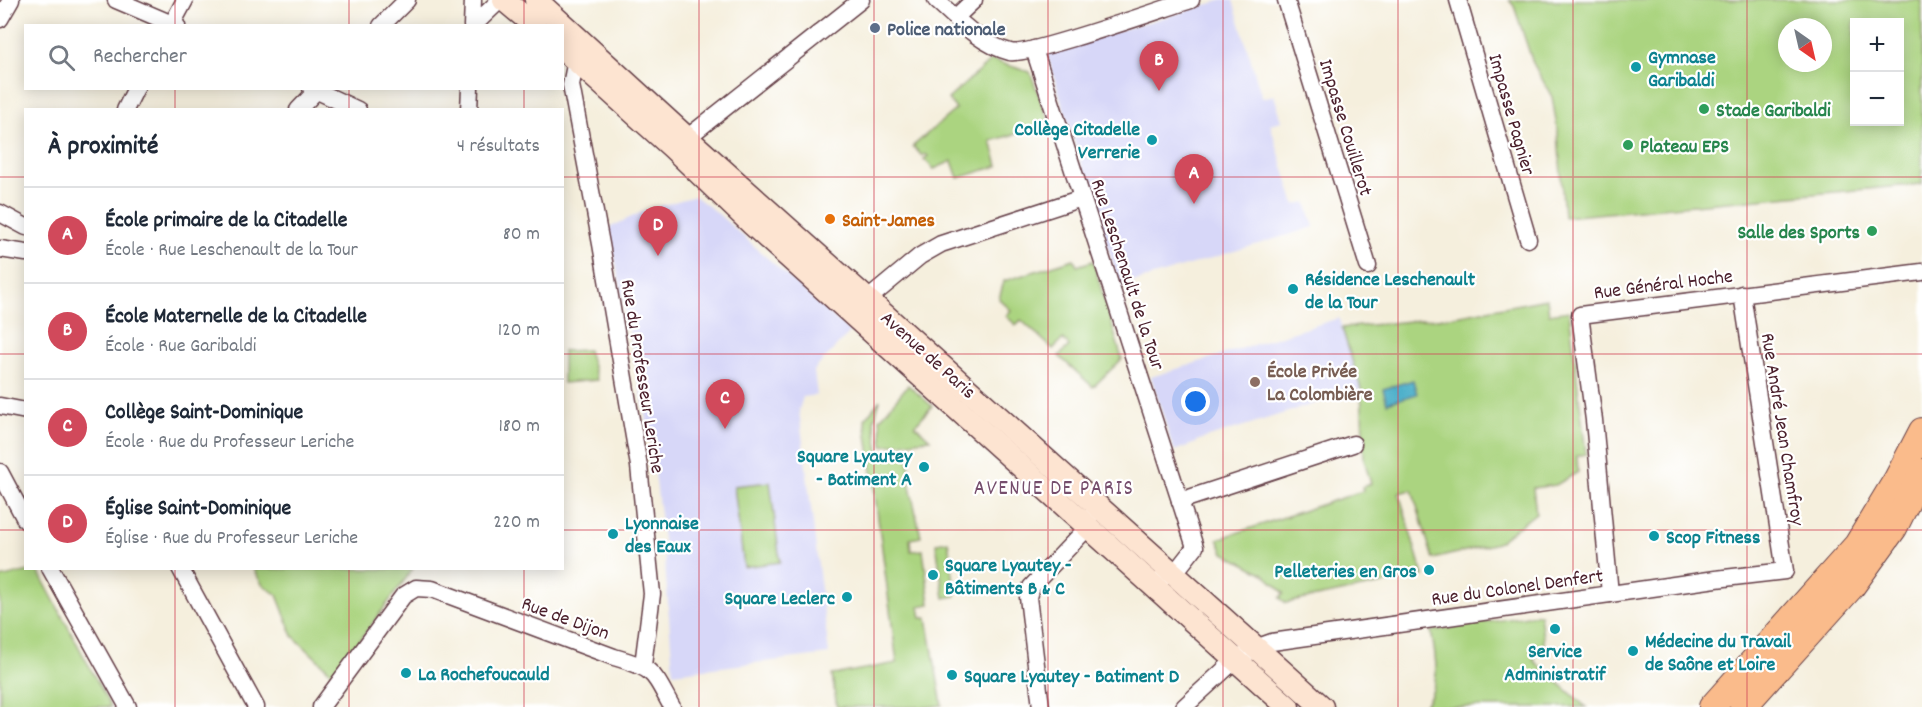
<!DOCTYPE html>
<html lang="fr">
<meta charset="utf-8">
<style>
body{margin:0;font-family:Dekko,sans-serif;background:#f6f6f7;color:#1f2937}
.controls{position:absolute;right:18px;top:18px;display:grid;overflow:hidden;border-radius:0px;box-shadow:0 3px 15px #0003}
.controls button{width:54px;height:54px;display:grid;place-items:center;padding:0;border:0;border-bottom:2px solid #e0e1e3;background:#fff;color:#1f2937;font:30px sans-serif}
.compass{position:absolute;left:1778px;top:18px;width:54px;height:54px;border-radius:50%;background:#fff;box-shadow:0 3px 15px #0003;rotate:146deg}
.you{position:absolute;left:1196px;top:402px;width:21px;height:21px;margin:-15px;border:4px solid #fff;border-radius:50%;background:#1a73e8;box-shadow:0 0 0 9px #1a73e833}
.badge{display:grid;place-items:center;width:39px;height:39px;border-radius:50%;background:#d1495b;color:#fff;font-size:20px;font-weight:700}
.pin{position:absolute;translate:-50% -50px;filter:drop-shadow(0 2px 3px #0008)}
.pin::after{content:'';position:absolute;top:32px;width:21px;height:18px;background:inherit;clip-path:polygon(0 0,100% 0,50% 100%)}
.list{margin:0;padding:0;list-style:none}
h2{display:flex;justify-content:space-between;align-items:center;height:78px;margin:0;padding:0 24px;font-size:26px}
h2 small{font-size:20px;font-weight:400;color:#747a83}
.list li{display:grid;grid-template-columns:39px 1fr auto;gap:18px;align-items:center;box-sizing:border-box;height:96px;padding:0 24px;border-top:2px solid #e0e1e3}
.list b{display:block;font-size:22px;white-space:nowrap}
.list p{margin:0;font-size:20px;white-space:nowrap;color:#747a83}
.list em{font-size:20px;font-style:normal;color:#747a83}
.icon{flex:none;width:33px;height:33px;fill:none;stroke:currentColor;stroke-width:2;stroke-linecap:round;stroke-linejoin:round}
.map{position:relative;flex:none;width:1922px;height:707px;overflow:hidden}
.search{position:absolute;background:#fff;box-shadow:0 3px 15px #0003;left:24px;top:24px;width:540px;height:66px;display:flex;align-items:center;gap:15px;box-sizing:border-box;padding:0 21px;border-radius:0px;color:#747a83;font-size:22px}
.panel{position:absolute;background:#fff;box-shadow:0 3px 15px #0003;left:24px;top:108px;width:540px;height:462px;border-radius:0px}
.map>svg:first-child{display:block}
.built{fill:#d7d7f8}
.green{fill:#abd480;stroke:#7a7a56;stroke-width:1.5;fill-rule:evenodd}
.water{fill:#4aaec9;stroke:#4a667a;stroke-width:1.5}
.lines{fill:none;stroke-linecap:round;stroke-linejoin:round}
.minor-casing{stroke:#643e46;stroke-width:19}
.secondary-casing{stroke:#643e46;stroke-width:25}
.primary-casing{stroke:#643e46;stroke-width:28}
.minor{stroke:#fff;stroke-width:16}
.secondary{stroke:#fde4d1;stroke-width:22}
.primary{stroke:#fabb8b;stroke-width:26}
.grid{fill:none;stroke:#d1495b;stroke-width:1.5;stroke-opacity:0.55}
.service-dot{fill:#5c6f8a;stroke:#fff;stroke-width:2}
.culture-dot{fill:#0f9aa8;stroke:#fff;stroke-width:2}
.leisure-dot{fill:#2e9e5b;stroke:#fff;stroke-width:2}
.food-dot{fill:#e8710a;stroke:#fff;stroke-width:2}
.education-dot{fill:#8d6e63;stroke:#fff;stroke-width:2}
.labels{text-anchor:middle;stroke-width:4.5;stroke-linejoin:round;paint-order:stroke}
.service-label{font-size:20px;font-weight:bold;fill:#4e5e75;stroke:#fff;text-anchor:start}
.culture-label{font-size:20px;font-weight:bold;fill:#0d838f;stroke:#fff;text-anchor:start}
.leisure-label{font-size:20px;font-weight:bold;fill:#27864d;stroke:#fff;text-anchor:start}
.street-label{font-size:20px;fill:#4a1f2b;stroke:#fff}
.food-label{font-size:20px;font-weight:bold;fill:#c56008;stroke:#fff;text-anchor:start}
.education-label{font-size:20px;font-weight:bold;fill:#785e54;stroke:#fff;text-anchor:start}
.neighbourhood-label{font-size:21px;letter-spacing:1.5px;fill:#764e6d;stroke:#fff}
</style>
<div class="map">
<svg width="1922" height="707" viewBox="0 0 1922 707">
<rect width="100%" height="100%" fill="#fff"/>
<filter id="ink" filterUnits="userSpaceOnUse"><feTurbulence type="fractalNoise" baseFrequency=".0167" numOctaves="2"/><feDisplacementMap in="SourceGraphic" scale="12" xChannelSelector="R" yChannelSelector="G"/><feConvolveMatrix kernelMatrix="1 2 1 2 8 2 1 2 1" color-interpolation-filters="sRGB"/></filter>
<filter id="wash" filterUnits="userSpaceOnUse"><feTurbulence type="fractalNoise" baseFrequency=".008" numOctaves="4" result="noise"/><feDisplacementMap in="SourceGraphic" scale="24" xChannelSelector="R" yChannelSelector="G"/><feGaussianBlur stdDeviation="1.35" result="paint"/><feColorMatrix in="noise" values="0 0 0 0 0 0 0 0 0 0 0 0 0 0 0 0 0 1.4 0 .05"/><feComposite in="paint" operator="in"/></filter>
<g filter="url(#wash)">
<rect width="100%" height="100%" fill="#f5efdd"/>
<g class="built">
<path d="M1223 0H1233L1262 98 1274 95 1282 121 1270 124 1295 205 1306 202 1314 227 1120 286 1046 52Z"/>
<path d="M695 196 716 212 850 332 816 368 814 371 817 395 803 397 799 410 829 654 673 673 664 548 652 448 609 228 646 210Z"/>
<path d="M1339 318 1361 389 1196 441V443L1174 451 1151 377Z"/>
</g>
<g class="green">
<path d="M1509 0H1922V184L1564 217 1558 133 1552 97 1533 63 1514 6ZM1854 22H1900V122H1854ZM1787 27H1823V63H1787Z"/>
<path d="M991 60 1030 72 1050 124 991 141 998 166 958 178 952 161 934 169 924 159 928 156 925 154 922 156 913 146 956 109 948 99Z"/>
<path d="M1074 259 1077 266 1093 261 1122 359 1093 387 1059 356 1069 346 1063 339 1053 349 1021 320 1016 325 1006 316 1011 310 999 299 1004 281Z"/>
<path d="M1547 299 1549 314 1569 311 1586 454 1577 456 1578 472 1556 485 1533 488 1536 513 1497 543 1433 559 1412 490 1399 493 1423 576 1286 603 1280 598 1284 593 1264 574 1224 553 1218 539 1363 491 1362 487 1371 484 1364 459 1361 389 1342 328 1450 317Z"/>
<path d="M588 350 597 380 563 383V351Z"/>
<path d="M908 385 932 406 915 425 930 439 883 446 880 419Z"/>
<path d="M880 400 874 421 880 457 909 452 910 486 921 537 910 539 911 551 923 550 930 604 919 606 921 618H927L942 705 927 707H837L832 675 897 663 865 419Z"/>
<path d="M770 482 780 562 744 567 734 486Z"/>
<path d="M948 541 956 596 944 598 936 543Z"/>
<path d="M37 569 111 707H0V578Z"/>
<path d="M253 569H413L334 675 293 636 277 595 262 584Z"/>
<path d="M1540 614 1544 646 1533 660 1586 707H1423C1442 686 1436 657 1431 631Z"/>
</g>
<path class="water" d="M1413 380 1417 394 1387 403 1383 389Z"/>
</g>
<g filter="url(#ink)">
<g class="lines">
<g class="minor-casing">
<g id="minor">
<path d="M116 0 177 26"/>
<path d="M936 0C958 20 980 44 1010 52 1026 57 1165 8 1191 0"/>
<path d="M1286 0 1368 266"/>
<path d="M1458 0 1528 239"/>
<path d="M956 17 974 0"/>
<path d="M0 19 11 0"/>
<path d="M171 26 185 0"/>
<path d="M381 26 407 0"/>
<path d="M472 26 473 0"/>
<path d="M473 26 500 0"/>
<path d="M1034 49 1195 547 1173 575 1163 577"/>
<path d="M576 60 571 85 601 244 639 466 652 594 643 665"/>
<path d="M311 88 358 110"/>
<path d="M125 110 136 88"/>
<path d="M298 110 319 88"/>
<path d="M469 110 470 88"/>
<path d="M678 145 861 0"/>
<path d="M0 213 26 227"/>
<path d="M0 249 26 253"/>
<path d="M867 300 920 256 941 244 1082 198"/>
<path d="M0 406 26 411"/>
<path d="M0 472 26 521"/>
<path d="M1180 501 1353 444"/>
<path d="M50 568 128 707"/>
<path d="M180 568 256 707"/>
<path d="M1610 594 1594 420 1580 315 1922 272"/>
<path d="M1247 651 1272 642 1716 579 1785 571 1742 294"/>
<path d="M321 707 403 596 416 588 432 589 614 657C655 669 652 671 672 707"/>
<path d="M1041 707 1028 597 1031 587 1089 526V517"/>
<path d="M1184 707 1236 659 1245 657"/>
</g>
</g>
<g class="secondary-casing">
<g id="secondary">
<path d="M504 0 535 26"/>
<path d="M536 0 687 138 1322 707"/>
<path d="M562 48 673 148 752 224 1288 707"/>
</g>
</g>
<g class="primary-casing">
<g id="primary">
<path d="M1712 707 1857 545 1897 479 1922 431"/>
<path d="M1743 707 1852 586 1894 528 1922 472"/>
</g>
</g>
<use href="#minor" class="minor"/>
<use href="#secondary" class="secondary"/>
<use href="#primary" class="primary"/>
</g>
</g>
<path class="grid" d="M175 0V26M349 0V26M524 0V26M699 0V707M874 0V707M1048 0V707M1223 0V707M1398 0V707M1573 0V707M1747 0V707M175 88V110M349 88V110M524 88V110M0 177H26M562 177H1922M0 354H26M562 354H1922M0 530H26M562 530H1922M175 568V707M349 568V707M524 568V707"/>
<circle class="service-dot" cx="875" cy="28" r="6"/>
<g class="culture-dot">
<circle cx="1636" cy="67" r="6"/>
<circle cx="1152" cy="140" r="6"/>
<circle cx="1293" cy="289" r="6"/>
<circle cx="924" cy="467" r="6"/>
<circle cx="613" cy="534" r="6"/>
<circle cx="1654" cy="536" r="6"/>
<circle cx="1429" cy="570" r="6"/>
<circle cx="933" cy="575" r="6"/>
<circle cx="847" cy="597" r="6"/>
<circle cx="1555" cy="629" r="6"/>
<circle cx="1633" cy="651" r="6"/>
<circle cx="406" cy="673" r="6"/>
<circle cx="952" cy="675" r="6"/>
</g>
<g class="leisure-dot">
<circle cx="1704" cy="109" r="6"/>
<circle cx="1628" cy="145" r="6"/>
<circle cx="1872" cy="231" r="6"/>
</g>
<circle class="food-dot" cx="830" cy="219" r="6"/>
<circle class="education-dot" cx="1255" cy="382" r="6"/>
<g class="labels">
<g class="service-label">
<text x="887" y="35">Police nationale</text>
</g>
<g class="culture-label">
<text x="1648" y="63">Gymnase<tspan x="1648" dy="23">Garibaldi</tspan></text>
<text x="1140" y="135" text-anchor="end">Collège Citadelle<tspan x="1140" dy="23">Verrerie</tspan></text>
<text x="1305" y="285">Résidence Leschenault<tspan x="1305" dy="23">de la Tour</tspan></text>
<text x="912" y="462" text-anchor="end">Square Lyautey<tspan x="912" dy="23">- Batiment A</tspan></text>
<text x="625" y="529">Lyonnaise<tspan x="625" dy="23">des Eaux</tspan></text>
<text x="1666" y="543">Scop Fitness</text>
<text x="945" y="571">Square Lyautey -<tspan x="945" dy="23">Bâtiments B &amp; C</tspan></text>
<text x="1417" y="577" text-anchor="end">Pelleteries en Gros</text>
<text x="835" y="604" text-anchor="end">Square Leclerc</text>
<text x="1645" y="647">Médecine du Travail<tspan x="1645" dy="23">de Saône et Loire</tspan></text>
<text x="1555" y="657" text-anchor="middle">Service<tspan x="1555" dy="23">Administratif</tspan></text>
<text x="418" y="680">La Rochefoucauld</text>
<text x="964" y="682">Square Lyautey - Batiment D</text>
</g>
<g class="leisure-label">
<text x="1716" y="116">Stade Garibaldi</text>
<text x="1640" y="152">Plateau EPS</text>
<text x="1860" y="238" text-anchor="end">Salle des Sports</text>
</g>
<g class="street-label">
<text transform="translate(1513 114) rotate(74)" y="7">Impasse Pagnier</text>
<text transform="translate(1347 127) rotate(73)" y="7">Impasse Couillerot</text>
<text transform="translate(1129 274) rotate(72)" y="7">Rue Leschenault de la Tour</text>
<text transform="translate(1663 283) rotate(-7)" y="7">Rue Général Hoche</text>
<text transform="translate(929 354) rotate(42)" y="7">Avenue de Paris</text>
<text transform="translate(644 376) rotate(81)" y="7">Rue du Professeur Leriche</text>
<text transform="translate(1784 429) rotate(81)" y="7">Rue André Jean Chamfroy</text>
<text transform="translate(1517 586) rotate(-8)" y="7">Rue du Colonel Denfert</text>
<text transform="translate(566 617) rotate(20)" y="7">Rue de Dijon</text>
</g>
<g class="food-label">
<text x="842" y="226">Saint-James</text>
</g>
<g class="education-label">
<text x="1267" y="377">École Privée<tspan x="1267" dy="23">La Colombière</tspan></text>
</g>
<g class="neighbourhood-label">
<text x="1054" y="494">AVENUE DE PARIS</text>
</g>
</g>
</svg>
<div class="controls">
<button>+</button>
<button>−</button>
</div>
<svg class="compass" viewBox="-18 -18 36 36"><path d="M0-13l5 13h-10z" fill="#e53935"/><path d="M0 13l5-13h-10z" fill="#747a83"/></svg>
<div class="you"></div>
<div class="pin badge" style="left:1194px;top:204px">A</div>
<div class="pin badge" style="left:1159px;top:91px">B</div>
<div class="pin badge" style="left:725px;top:429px">C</div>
<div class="pin badge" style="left:658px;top:256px">D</div>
<div class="search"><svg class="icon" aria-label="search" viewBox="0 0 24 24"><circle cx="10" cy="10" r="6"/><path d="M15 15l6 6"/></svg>Rechercher</div>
<section class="panel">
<h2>À proximité<small>4 résultats</small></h2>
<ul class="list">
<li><span class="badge">A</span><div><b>École primaire de la Citadelle</b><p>École · Rue Leschenault de la Tour</p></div><em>80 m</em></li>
<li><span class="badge">B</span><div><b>École Maternelle de la Citadelle</b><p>École · Rue Garibaldi</p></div><em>120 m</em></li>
<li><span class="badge">C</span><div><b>Collège Saint-Dominique</b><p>École · Rue du Professeur Leriche</p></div><em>180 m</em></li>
<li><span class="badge">D</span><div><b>Église Saint-Dominique</b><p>Église · Rue du Professeur Leriche</p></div><em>220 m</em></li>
</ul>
</section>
</div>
